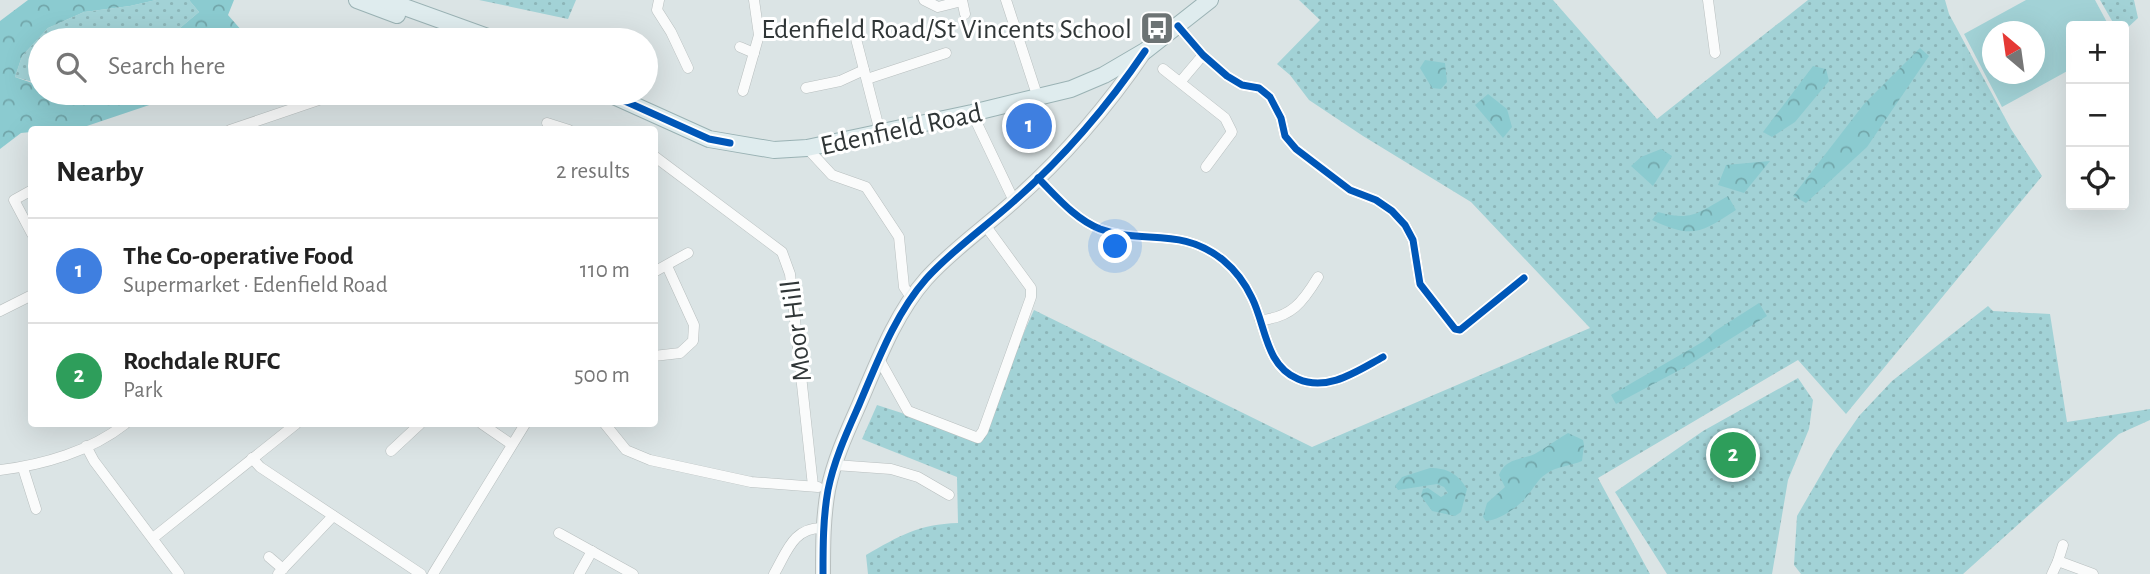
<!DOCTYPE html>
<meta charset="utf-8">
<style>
body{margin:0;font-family:"Alegreya Sans",sans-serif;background:#f2f2f2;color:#222}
.controls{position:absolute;right:21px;top:21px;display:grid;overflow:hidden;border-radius:7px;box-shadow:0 7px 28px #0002}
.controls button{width:63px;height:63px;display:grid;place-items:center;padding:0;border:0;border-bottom:2px solid #e0e0e0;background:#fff;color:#222;font:35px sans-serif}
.compass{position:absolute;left:1982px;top:21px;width:63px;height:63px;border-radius:50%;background:#fff;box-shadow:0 7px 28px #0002;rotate:331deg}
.you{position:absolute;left:1116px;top:247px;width:24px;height:24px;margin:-18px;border:5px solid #fff;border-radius:50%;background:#1a73e8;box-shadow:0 0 0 10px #1a73e833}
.badge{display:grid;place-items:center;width:46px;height:46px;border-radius:50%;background:#111827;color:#fff;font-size:23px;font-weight:700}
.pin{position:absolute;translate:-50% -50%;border:4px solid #fff;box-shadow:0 2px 7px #0006}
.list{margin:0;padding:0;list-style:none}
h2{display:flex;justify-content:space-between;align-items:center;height:91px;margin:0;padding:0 28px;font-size:30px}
h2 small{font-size:23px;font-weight:400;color:#767676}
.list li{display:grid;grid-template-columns:46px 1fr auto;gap:21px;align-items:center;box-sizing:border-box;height:105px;padding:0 28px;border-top:2px solid #e0e0e0}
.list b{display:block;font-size:26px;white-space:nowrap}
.list p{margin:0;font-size:23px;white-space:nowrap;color:#767676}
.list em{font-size:23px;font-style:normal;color:#767676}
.icon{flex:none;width:38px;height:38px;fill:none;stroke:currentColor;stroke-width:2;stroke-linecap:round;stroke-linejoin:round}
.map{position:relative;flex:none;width:2150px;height:574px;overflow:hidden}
.search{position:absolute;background:#fff;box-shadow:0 7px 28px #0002;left:28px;top:28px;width:630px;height:77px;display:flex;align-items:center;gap:18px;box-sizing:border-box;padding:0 24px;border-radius:38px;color:#767676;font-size:26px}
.panel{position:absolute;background:#fff;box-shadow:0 7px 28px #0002;left:28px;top:126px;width:630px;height:301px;border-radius:7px}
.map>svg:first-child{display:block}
.green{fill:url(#green-dots)}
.forest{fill:url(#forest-crowns)}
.pitch{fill:#a2d2d6;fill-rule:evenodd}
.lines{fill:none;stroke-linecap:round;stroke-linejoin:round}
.street-casing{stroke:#b8bfbf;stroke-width:11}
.secondary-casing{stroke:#b8bfbf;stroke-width:16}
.primary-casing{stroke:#9ab2b4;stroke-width:18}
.street{stroke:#fafbfb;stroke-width:10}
.secondary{stroke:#edf3f3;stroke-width:14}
.primary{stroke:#dfecee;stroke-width:16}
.cycleway-casing{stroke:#fff;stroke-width:11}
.cycleway{stroke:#0057b8;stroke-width:7}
.labels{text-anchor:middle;stroke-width:6;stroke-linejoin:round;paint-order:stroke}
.poi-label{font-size:28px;fill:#303637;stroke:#fff;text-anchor:end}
.street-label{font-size:28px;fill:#303637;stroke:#fff}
</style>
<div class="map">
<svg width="2150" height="574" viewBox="0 0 2150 574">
<defs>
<pattern id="green-dots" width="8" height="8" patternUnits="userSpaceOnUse" patternTransform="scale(1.75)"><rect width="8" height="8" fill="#a2d2d6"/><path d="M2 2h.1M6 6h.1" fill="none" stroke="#8cb5b8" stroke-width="1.8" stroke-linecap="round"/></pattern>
<pattern id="forest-crowns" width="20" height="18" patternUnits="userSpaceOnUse" patternTransform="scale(1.75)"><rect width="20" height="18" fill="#8bcbd0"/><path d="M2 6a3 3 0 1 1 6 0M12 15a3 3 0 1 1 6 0" fill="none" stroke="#72a6aa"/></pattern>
</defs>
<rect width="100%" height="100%" fill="#dbe4e5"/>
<g class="green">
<path d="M156 0H189L199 12 174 33 114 34 105 40H40V84L15 77 22 56 48 28 84 12 130 6Z"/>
<path d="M479 0H576L568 19Z"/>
<path d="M1299 0H1553L1657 119 1808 0H1945L1949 14 2011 129 2042 176 1846 414 1798 360 1598 478 1650 574H868L866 555C899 536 919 524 958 523L957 477 862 439 877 405 982 439 997 393 1034 310 1312 447 1590 328 1471 202 1363 136 1309 100 1290 75 1277 64 1320 20Z"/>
<path d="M2100 0H2134L2138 18 2124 31V26H2115Z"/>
<path d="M1988 306 1993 311 2050 314 2067 422 2150 409V420L2119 434 1963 574H1801L1794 565 1797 516 1834 452 1859 416 1892 381Z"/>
<path d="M1798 378 1813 400 1809 429 1788 480 1772 574H1667L1615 492 1703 431Z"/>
</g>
<g class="forest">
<path d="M28 0H156L130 6 84 12 48 28 22 56 15 77 38 85 40 84V93H185L78 129 32 130 31 132 21 133 0 149V21Z"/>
<path d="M189 0H234L228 15 250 40H105L113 34 174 33 199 12Z"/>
<path d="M1920 48 1929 56 1867 147 1806 203 1793 196 1864 104Z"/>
<path d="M1425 60 1445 63 1447 82 1441 89 1432 88 1420 68Z"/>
<path d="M1813 66 1826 69 1829 81 1795 122 1772 137 1763 132Z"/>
<path d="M1488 94 1507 109 1512 127 1503 138 1475 105Z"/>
<path d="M1661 149 1672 156 1653 186 1631 166 1641 157Z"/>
<path d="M1770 161 1744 193 1718 185 1726 165Z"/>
<path d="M1728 196 1736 210C1701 233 1692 239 1652 220L1658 212C1692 222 1699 212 1728 196Z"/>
<path d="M1759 303 1767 316 1687 366 1616 404 1611 395 1704 341 1715 331Z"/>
<path d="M1568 433 1583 440 1584 445 1582 461C1570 466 1557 466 1546 474 1537 480 1534 488 1528 495 1520 506 1500 520 1486 521L1483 517 1487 503 1505 487 1499 475C1507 456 1524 461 1538 452 1549 446 1557 439 1568 433Z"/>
<path d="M1430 468C1448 468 1458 474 1467 489L1461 512 1455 516 1432 511 1421 496 1423 489 1428 488 1441 497 1448 493 1444 487 1437 484 1398 490 1395 486 1402 477Z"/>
</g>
<path class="pitch" d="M2026 0H2095L2109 26H2071V69L2002 107 1964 34ZM1993 32H2035V74H1993Z"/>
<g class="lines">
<g class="street-casing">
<g id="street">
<path d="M659 0 657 10 671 32 688 68"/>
<path d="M924 0 938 7 962 1"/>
<path d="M962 0 965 14"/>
<path d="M1006 0 1038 98"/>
<path d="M1708 0 1715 53"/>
<path d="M1178 26 1203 55 1227 76 1242 85 1259 88 1270 97 1281 118 1285 136 1296 149 1350 190 1376 200 1392 211 1405 225 1413 240 1420 284 1455 329 1460 330 1524 278"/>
<path d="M854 31 880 132"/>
<path d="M740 47 754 53"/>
<path d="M1163 69 1225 118 1232 132 1206 167"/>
<path d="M867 79 946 53"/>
<path d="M1181 81 1203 55"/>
<path d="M806 88 840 81 864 70"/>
<path d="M743 91 759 35 754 0"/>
<path d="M972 113 1014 201"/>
<path d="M547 123 569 130"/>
<path d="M230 130 339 93"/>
<path d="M807 148 832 175 866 187 899 237 904 287 908 293 912 295"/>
<path d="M654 156 782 252 790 274 813 486"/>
<path d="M1038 178C1057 197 1075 219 1100 229 1143 245 1181 226 1223 260 1235 270 1245 283 1252 298 1266 326 1265 365 1298 379 1328 392 1357 371 1383 357"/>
<path d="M32 190 14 200 32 234"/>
<path d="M654 272 688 253"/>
<path d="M0 311 32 295"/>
<path d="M1260 320C1291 318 1303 302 1318 277"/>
<path d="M654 356 680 353 693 341 694 325 667 266"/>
<path d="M879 359 908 411 978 438 983 431 1031 297V288L985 225"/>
<path d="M482 424 511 444"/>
<path d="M605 424 626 450 650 460 751 482 818 487"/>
<path d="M86 446 94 461 179 574"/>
<path d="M391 451 420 424"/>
<path d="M252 458 260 467 421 574"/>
<path d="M835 465 891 469 918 477 949 495"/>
<path d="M23 468 36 509"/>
<path d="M0 470C43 465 91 451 125 424"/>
<path d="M559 533 633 574"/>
<path d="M153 538 296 424"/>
<path d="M269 557 283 569"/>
<path d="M2058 561 2063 545"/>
<path d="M278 574 333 516"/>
<path d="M433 574 525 424"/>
<path d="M579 574 592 551"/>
<path d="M774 574C787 552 793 527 823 528"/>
<path d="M2052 574 2058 561 2093 574"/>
</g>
</g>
<g class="secondary-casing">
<path id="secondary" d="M823 574C823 546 823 518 828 490 834 460 847 432 859 405 877 363 895 314 926 279 951 251 984 228 1013 202 1063 158 1107 107 1145 51"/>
</g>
<g class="primary-casing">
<g id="primary">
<path d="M357 0 397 15"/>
<path d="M385 0 496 40"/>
<path d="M607 93 709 139 774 150 807 148 972 113 1071 89 1104 75 1145 51 1210 0"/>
</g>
</g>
<use href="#street" class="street"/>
<use href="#secondary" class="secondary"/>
<use href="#primary" class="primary"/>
<g class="cycleway-casing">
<g id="cycleway">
<path d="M1178 26 1203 55 1227 76 1242 85 1259 88 1270 97 1281 118 1285 136 1296 149 1350 190 1376 200 1392 211 1405 225 1413 240 1420 284 1455 329 1460 330 1524 278"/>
<path d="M607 93 709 139 730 143"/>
<path d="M1038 178C1057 197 1075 219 1100 229 1143 245 1181 226 1223 260 1235 270 1245 283 1252 298 1266 326 1265 365 1298 379 1328 392 1357 371 1383 357"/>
<path d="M823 574C823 546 823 518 828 490 834 460 847 432 859 405 877 363 895 314 926 279 951 251 984 228 1013 202 1063 158 1107 107 1145 51"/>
</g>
</g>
<use href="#cycleway" class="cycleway"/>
</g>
<defs>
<g id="bus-square" transform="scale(1.75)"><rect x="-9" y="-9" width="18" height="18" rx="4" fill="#6c7374" stroke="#fff"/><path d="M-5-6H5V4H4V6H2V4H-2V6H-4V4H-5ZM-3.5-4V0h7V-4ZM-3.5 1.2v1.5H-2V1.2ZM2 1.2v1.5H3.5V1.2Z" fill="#fff"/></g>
</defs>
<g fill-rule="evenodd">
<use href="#bus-square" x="1157" y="28"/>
</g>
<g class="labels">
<g class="poi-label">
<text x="1132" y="38">Edenfield Road/St Vincents School</text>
</g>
<g class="street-label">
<text transform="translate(901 128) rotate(-12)" y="10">Edenfield Road</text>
<text transform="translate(795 331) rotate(-97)" y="10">Moor Hill</text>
</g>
</g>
</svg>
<div class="controls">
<button>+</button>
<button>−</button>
<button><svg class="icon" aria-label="locate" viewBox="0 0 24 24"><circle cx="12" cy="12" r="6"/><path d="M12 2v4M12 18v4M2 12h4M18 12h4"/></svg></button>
</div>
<svg class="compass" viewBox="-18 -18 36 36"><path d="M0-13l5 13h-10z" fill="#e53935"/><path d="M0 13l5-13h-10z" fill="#767676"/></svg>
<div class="you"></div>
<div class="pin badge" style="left:1029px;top:126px;background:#3f7fe0">1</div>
<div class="pin badge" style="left:1733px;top:455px;background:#2e9e5b">2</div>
<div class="search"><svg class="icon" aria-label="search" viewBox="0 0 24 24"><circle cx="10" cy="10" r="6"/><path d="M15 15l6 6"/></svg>Search here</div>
<section class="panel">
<h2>Nearby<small>2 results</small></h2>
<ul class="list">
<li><span class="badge" style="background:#3f7fe0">1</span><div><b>The Co-operative Food</b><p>Supermarket · Edenfield Road</p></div><em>110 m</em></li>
<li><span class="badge" style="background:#2e9e5b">2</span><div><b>Rochdale RUFC</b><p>Park</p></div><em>500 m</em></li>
</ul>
</section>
</div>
